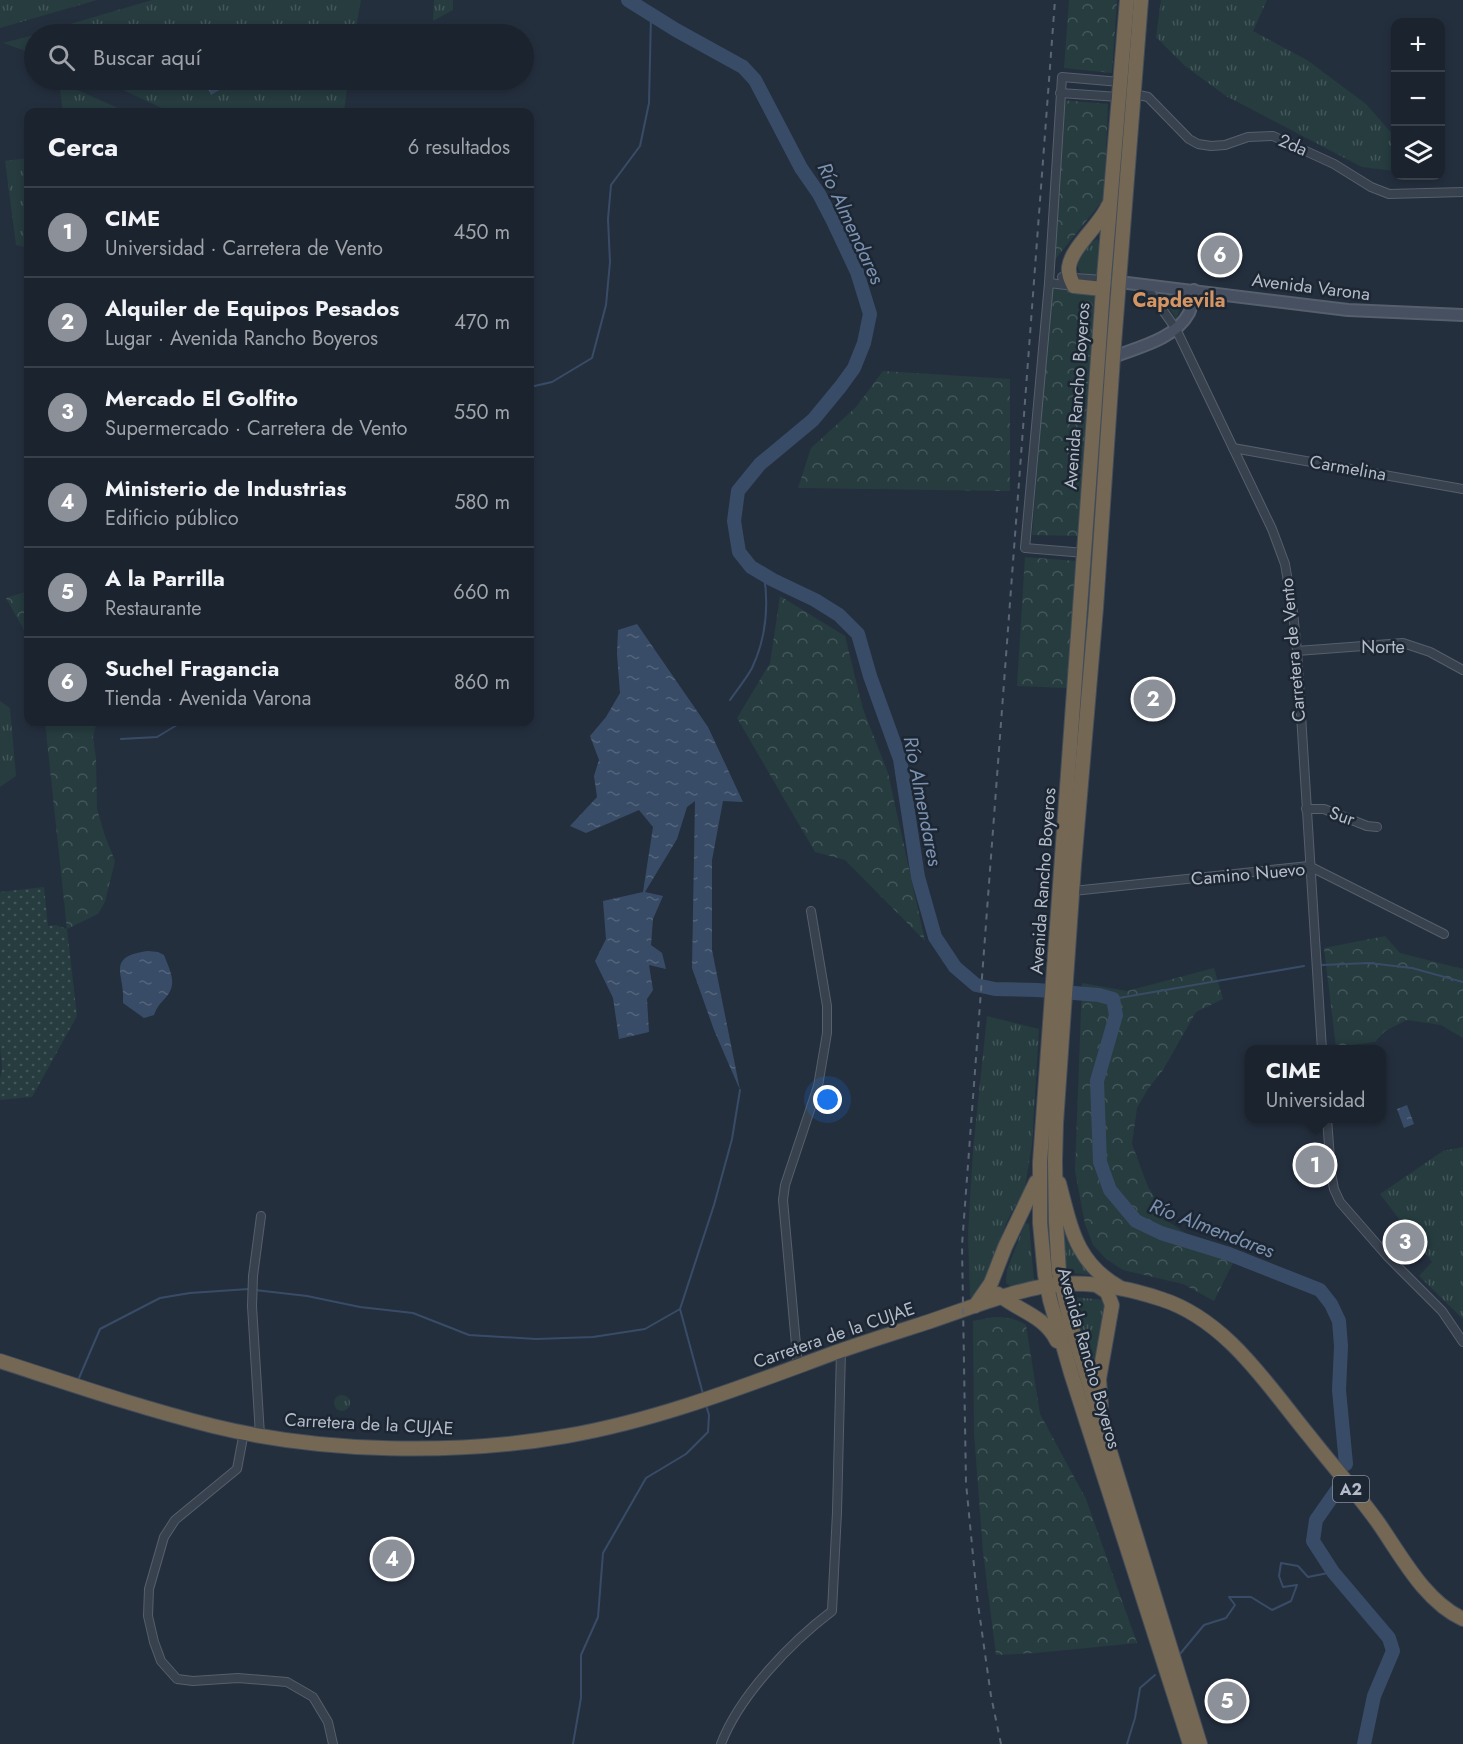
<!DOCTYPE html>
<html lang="es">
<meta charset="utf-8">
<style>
body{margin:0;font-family:Jost,sans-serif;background:#282f3a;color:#f1f3f6}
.controls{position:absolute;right:18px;top:18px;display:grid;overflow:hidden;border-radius:12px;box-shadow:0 3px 9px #0003}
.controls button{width:54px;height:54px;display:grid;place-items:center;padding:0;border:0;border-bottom:2px solid #39404a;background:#1b232e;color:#f1f3f6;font:30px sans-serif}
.you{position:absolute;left:828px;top:1100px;width:21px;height:21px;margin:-15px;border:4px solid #fff;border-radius:50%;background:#1a73e8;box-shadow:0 0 0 9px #1a73e833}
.badge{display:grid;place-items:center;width:39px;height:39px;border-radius:50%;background:#8c9099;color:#fff;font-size:20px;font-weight:700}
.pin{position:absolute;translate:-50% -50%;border:3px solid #fff;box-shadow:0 2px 6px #0006}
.popup{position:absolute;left:1245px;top:1045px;width:141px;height:78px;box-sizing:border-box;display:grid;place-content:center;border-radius:12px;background:#1b232e;filter:drop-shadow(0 2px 4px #0005);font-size:20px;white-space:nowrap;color:#a0a4aa}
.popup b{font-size:22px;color:#f1f3f6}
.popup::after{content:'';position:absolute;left:50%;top:100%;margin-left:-12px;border:12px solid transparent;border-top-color:#1b232e}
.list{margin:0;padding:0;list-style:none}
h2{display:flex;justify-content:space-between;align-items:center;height:78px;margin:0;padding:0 24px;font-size:26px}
h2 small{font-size:20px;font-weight:400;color:#a0a4aa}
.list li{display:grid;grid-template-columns:39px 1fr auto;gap:18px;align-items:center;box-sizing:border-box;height:90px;padding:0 24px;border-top:2px solid #39404a}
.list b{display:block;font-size:22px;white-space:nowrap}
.list p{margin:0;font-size:20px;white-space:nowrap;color:#a0a4aa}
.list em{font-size:20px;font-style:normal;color:#a0a4aa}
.icon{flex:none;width:33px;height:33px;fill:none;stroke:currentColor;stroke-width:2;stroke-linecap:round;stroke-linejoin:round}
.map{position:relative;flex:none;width:1463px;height:1744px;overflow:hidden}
.search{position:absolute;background:#1b232e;box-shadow:0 3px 9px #0003;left:24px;top:24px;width:510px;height:66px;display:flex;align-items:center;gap:15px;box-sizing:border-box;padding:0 21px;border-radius:33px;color:#a0a4aa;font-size:22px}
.panel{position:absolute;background:#1b232e;box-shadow:0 3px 9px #0003;left:24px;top:108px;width:510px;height:618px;border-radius:12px}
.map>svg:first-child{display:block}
.grass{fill:url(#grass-tufts)}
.forest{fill:url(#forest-crowns)}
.park{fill:url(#park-dots)}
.water{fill:url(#water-ripples)}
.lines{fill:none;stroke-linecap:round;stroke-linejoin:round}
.stream{stroke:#394c67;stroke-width:2}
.river{stroke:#394c67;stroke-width:14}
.street-casing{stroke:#565f6c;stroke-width:10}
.secondary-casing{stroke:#565f6c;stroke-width:14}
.highway-casing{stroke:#434c59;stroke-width:16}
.street{stroke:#38414e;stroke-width:8}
.secondary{stroke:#465061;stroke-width:10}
.highway{stroke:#746855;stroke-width:14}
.rail{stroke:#5a6575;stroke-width:2;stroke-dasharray:6 6;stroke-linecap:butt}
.labels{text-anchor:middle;stroke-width:5;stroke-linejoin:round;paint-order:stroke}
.shield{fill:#1d2633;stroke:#878f9c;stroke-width:1.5}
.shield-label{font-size:16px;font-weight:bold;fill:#b4bcc9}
.street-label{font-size:18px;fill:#b4bcc9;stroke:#1d2633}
.water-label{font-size:20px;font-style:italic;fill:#7c92b1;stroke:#1d2633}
.neighbourhood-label{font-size:20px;font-weight:bold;fill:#d59563;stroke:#1d2633}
</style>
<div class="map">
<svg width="1463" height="1744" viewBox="0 0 1463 1744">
<defs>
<pattern id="grass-tufts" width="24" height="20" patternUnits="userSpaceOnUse" patternTransform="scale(1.5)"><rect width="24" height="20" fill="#263c3f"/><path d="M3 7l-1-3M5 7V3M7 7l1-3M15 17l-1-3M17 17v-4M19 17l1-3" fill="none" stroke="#435659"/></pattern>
<pattern id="forest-crowns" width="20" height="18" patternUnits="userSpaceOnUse" patternTransform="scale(1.5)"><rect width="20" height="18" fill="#263c3f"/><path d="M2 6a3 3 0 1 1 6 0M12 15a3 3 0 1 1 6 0" fill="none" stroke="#435659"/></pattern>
<pattern id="park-dots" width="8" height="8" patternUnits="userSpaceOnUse" patternTransform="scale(1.5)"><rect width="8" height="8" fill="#263c3f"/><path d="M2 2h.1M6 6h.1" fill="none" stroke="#435659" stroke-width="1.8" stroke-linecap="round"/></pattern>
<pattern id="water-ripples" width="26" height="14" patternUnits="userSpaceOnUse" patternTransform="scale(1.5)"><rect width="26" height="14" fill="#394c67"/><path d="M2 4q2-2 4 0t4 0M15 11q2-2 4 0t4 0" fill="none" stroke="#53647b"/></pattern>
</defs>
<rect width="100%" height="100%" fill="#242f3e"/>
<g class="grass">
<path d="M0 0H97L0 28Z"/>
<path d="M152 0H361L355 34H53L50 30Z"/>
<path d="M434 0H453V10L433 21Z"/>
<path d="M1161 0H1267L1253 31 1307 60 1366 104 1395 137V171L1362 167 1226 96 1185 66 1156 37Z"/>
<path d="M34 35V54L3 43Z"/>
<path d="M102 80H348L344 112H170Z"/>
<path d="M59 82 127 112H63Z"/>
<path d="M28 158V248L16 245 5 161Z"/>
<path d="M1097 239 1100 242 1099 272 1095 275 1081 273C1071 261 1085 245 1097 239Z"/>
<path d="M1160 292 1186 294 1176 319Z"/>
<path d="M0 701 10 708 16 776 0 787Z"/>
<path d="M987 1016 1039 1029 1032 1144 1025 1188 1007 1221 983 1287 970 1298 968 1234 973 1150Z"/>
<path d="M1463 1147V1319L1419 1276 1432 1262 1380 1194 1443 1151Z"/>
<path d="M1060 1196 1097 1276 1065 1272Z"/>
<path d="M1025 1223 1029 1224 1034 1281 1010 1286 1006 1283 1007 1270Z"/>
<path d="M1071 1297 1107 1300 1093 1373 1091 1374Z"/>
<circle cx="342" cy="1403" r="8"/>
</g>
<g class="forest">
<path d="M1069 0H1117L1112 73 1064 68Z"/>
<path d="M1061 100 1108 104 1104 199 1053 262Z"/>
<path d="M1052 288 1095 294 1078 536 1032 535Z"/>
<path d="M883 371 1010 379V491L798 488 811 448 856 407Z"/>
<path d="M1025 557 1076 561 1067 688 1017 686Z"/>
<path d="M28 591V637L6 598Z"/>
<path d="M780 596 845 636 863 709 888 773 925 941 845 860 815 852 737 718 770 663Z"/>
<path d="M45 722H97L93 736 96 759 97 809 105 836 115 861 105 902 98 914 67 929Z"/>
<path d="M1385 936 1400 953 1463 969V1038L1441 1025 1407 1020 1385 1031 1375 1042 1336 1047 1324 948Z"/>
<path d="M1214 968 1223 999 1196 1012 1163 1070 1148 1089 1137 1108 1132 1144 1148 1187 1163 1210 1167 1221 1233 1263 1214 1301 1183 1284 1123 1270 1106 1259 1093 1245 1085 1224 1075 1171 1082 983 1127 991Z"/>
<path d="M993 1317C1006 1317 1015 1318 1026 1325L1040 1414 1086 1499 1137 1643 1036 1653 996 1655 983 1552 974 1433 973 1321Z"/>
</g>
<path class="park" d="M44 887 48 926 56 925 67 929 77 1016 32 1097 0 1100V1078L2 1070 0 1044V892Z"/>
<g class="water">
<path d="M204 80H236L211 95Z"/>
<path d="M637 624 708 727 743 802 723 801 712 860V950L740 1090 714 1030 692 968 695 801 687 807 677 839 645 892 663 896 653 919 651 945 662 953 666 969 649 965 653 990 647 999 649 1032 619 1039 613 998 595 961 606 939 603 901 643 892 653 827 639 810 586 833 570 826 597 797 594 776 599 760 590 736 606 717 620 693 617 654 618 630Z"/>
<path d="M148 951 158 952 164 955C169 969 178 983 167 996 161 1003 157 1006 154 1015L144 1018 123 1003C126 974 104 957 148 951Z"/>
<path d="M1407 1105 1414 1124 1404 1128 1397 1109Z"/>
</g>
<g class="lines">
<g class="stream">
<path d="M530 387 552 382 592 358 606 305 610 262 608 219 611 185 640 146 649 103 651 15"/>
<path d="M730 700C737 690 746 679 752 668 766 638 769 607 764 575"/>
<path d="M121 739 157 737 182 722"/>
<path d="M1322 965 1369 963 1412 968 1463 982"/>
<path d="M1113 999 1304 966"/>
<path d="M255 1290 307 1296 360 1307 413 1313 469 1335 536 1339 593 1337 645 1329 680 1309"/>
<path d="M79 1378 100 1329 160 1298 190 1293 249 1289"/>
<path d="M703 1394 680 1309 714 1205 732 1139 740 1090"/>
<path d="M1180 1654 1204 1625 1226 1618 1235 1605 1229 1597H1251L1272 1610 1291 1601 1297 1585 1283 1587 1279 1576 1281 1563 1298 1566 1308 1577 1333 1572"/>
<path d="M573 1744 581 1698V1655L598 1617 603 1553 646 1478 686 1454 708 1432 709 1415 706 1405"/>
<path d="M1127 1744 1135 1718 1140 1688 1155 1675"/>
</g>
<g class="river">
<path d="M628 0 676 30 743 67 755 80 801 168 819 194 833 221 857 272 870 314 864 343 854 368 841 386 813 420 760 464 738 491 734 521 739 552 751 567 773 580 815 600 839 615 858 634 870 676 900 759 918 877 935 937 955 967 976 985 995 989 1037 990 1099 995 1113 999 1116 1015 1097 1081 1100 1162 1110 1190 1136 1221 1161 1233 1229 1254 1320 1290 1331 1304 1339 1321 1341 1346 1339 1390 1346 1464"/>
<path d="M1337 1490 1316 1520 1313 1541 1333 1572 1389 1638 1393 1651 1374 1696 1364 1744"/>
</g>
<g class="street-casing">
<g id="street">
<path d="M1060 93 1119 97"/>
<path d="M1134 94 1148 97 1189 139 1198 144 1211 146 1225 145 1248 137 1273 136 1334 164 1371 187 1389 194 1463 192"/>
<path d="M1062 277 1103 280"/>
<path d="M1049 283 1074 286"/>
<path d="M1145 285 1176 329 1272 529 1285 564 1293 612 1297 651 1322 1050"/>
<path d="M1233 448 1463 489"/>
<path d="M1085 553 1025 548 1049 283 1062 77 1120 82"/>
<path d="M1297 651 1403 643 1430 652 1463 670"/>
<path d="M1306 809H1324L1367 826 1377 827"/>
<path d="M1073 891 1309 866 1444 934"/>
<path d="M1327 1118 1331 1173 1334 1189 1340 1202 1388 1257 1442 1311 1463 1342"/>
<path d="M798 1367 783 1200 785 1185 818 1086 827 1033V1006L811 911"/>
<path d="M244 1432 237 1469 175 1520 164 1537 149 1589 148 1616 154 1642 161 1661 177 1679 193 1681 238 1678 287 1682 313 1697 328 1722 333 1744"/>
<path d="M260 1435 252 1306 253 1276 261 1216"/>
<path d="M721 1744C739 1696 791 1642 832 1611L837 1512 841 1351"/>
</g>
</g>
<g class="secondary-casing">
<g id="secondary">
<path d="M1103 280 1348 310 1463 315"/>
<path d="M1113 357C1139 347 1175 339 1189 313 1192 306 1193 297 1194 290"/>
</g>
</g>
<g class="highway-casing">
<g id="highway">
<path d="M1127 0 1103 289 1040 1162V1223L1045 1275 1050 1300 1071 1373 1190 1744"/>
<path d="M1141 0 1113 357 1096 608 1074 865 1056 1123 1055 1161 1056 1222 1059 1273 1071 1325 1200 1744"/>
<path d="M1103 289 1074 286C1071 280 1068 274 1069 267 1071 248 1100 225 1108 206"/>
<path d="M1059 1183C1071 1227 1075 1262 1119 1287"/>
<path d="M1098 1286 1107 1292 1112 1305 1099 1379 1101 1406"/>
<path d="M998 1294C1018 1311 1044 1315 1057 1341"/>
<path d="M975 1306 991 1283 1005 1247 1036 1182"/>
<path d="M0 1361C71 1384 141 1408 213 1426 323 1453 456 1455 566 1436 659 1420 747 1385 834 1353 865 1342 897 1332 928 1322 967 1309 1023 1286 1063 1284 1095 1282 1131 1289 1161 1299 1227 1320 1268 1386 1310 1437 1332 1465 1356 1492 1377 1521 1401 1555 1424 1601 1463 1619"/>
</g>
</g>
<use href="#street" class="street"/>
<use href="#secondary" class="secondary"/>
<use href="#highway" class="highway"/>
<path class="rail" d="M1001 1744 991 1696 977 1597 966 1483 962 1245 1055 0"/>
</g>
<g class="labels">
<rect class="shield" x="1333" y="1476" width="36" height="26" rx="4.5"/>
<g class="shield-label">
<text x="1351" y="1495">A2</text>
</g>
<g class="street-label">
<text transform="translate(1293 145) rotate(23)" y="6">2da</text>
<text transform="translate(1311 287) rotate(7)" y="6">Avenida Varona</text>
<text transform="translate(1077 396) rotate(-86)" y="6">Avenida Rancho Boyeros</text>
<text transform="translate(1348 468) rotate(10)" y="6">Carmelina</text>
<text x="1383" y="653">Norte</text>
<text transform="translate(1293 650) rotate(-95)" y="6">Carretera de Vento</text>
<text transform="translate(1342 816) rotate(19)" y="6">Sur</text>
<text transform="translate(1248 874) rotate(-5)" y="6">Camino Nuevo</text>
<text transform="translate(1043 881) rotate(-86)" y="6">Avenida Rancho Boyeros</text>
<text transform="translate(834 1335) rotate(-19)" y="6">Carretera de la CUJAE</text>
<text transform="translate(1089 1358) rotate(74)" y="6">Avenida Rancho Boyeros</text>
<text transform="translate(369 1424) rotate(3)" y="6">Carretera de la CUJAE</text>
</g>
<g class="water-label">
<text transform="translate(851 223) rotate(65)" y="7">Río Almendares</text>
<text transform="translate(923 801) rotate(79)" y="7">Río Almendares</text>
<text transform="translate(1212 1228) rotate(21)" y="7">Río Almendares</text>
</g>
<g class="neighbourhood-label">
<text x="1179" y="307">Capdevila</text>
</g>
</g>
</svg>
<div class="controls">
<button>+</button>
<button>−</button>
<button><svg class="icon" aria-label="layers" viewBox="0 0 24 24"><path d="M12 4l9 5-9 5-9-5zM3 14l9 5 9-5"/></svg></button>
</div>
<div class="you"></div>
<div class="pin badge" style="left:1315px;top:1165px">1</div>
<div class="popup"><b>CIME</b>Universidad</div>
<div class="pin badge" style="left:1153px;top:699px">2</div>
<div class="pin badge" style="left:1405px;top:1242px">3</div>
<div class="pin badge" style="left:392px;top:1559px">4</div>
<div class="pin badge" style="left:1227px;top:1701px">5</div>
<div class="pin badge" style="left:1220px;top:255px">6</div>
<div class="search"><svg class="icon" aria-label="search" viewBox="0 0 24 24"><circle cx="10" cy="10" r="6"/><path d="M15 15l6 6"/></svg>Buscar aquí</div>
<section class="panel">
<h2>Cerca<small>6 resultados</small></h2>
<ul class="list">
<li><span class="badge">1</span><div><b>CIME</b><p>Universidad · Carretera de Vento</p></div><em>450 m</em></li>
<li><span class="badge">2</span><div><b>Alquiler de Equipos Pesados</b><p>Lugar · Avenida Rancho Boyeros</p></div><em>470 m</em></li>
<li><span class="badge">3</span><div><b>Mercado El Golfito</b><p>Supermercado · Carretera de Vento</p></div><em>550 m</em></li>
<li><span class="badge">4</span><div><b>Ministerio de Industrias</b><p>Edificio público</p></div><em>580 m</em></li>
<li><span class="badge">5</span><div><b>A la Parrilla</b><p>Restaurante</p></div><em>660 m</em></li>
<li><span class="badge">6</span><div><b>Suchel Fragancia</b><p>Tienda · Avenida Varona</p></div><em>860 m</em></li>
</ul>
</section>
</div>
